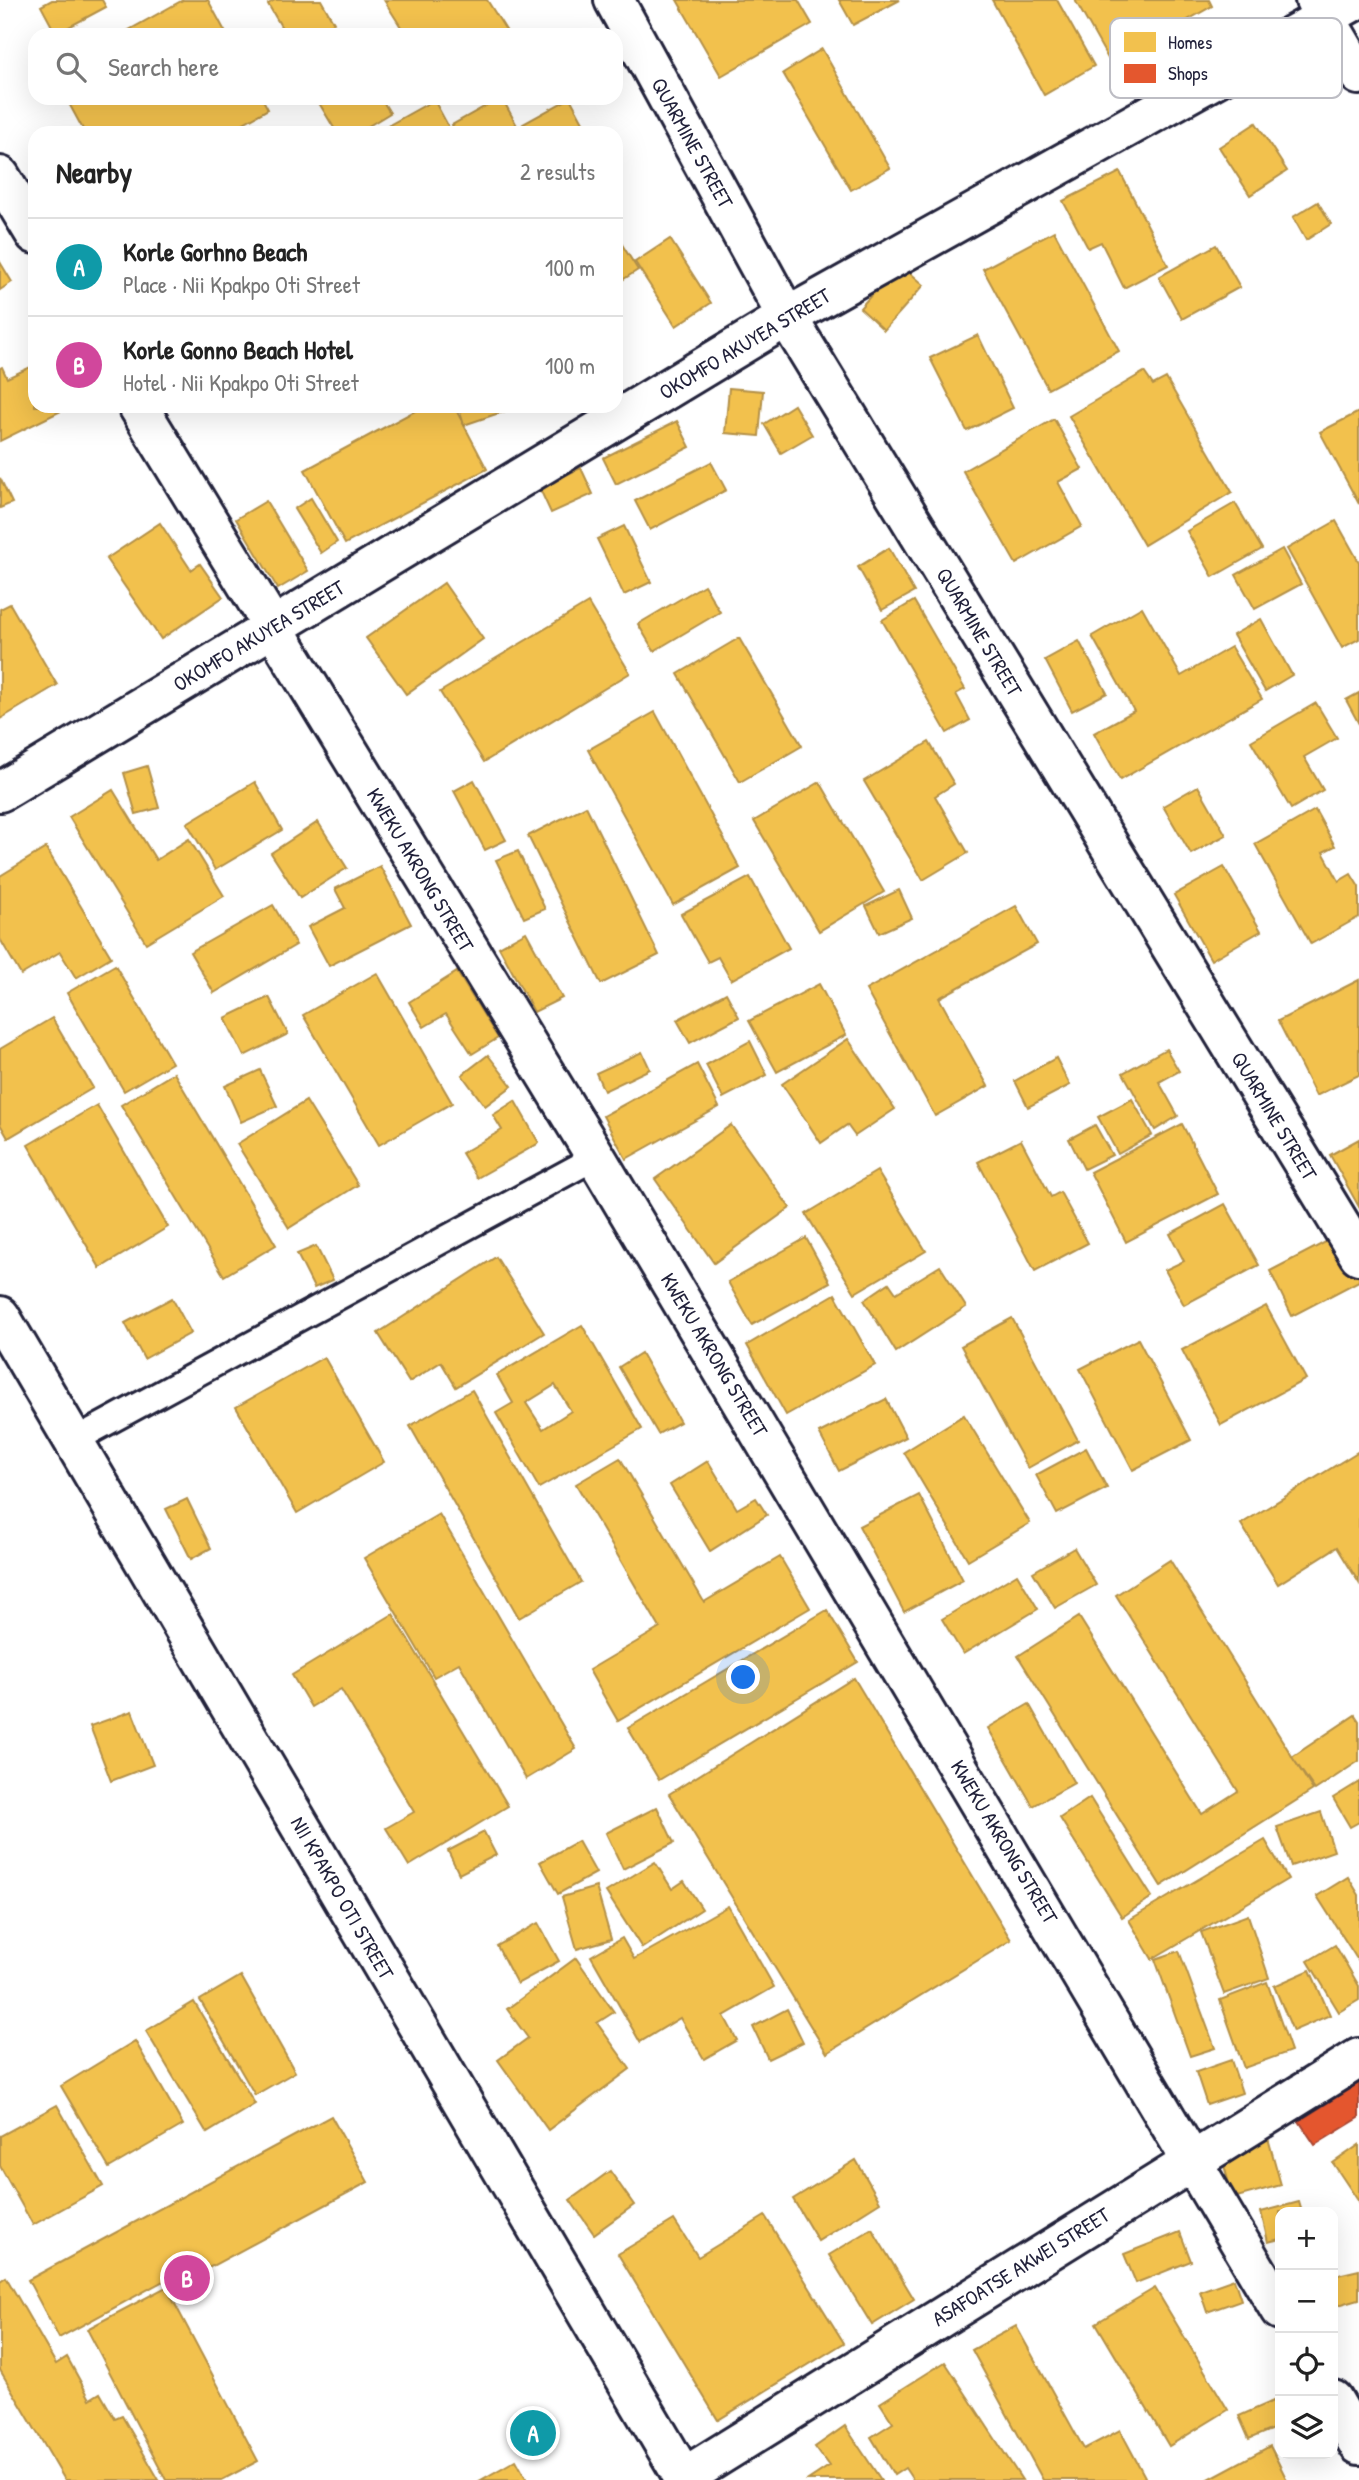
<!DOCTYPE html>
<meta charset="utf-8">
<style>
body{margin:0;font-family:"Patrick Hand",sans-serif;background:#f2f2f2;color:#222}
.controls{position:absolute;right:21px;bottom:21px;display:grid;overflow:hidden;border-radius:14px;box-shadow:0 7px 28px #0002}
.controls button{width:63px;height:63px;display:grid;place-items:center;padding:0;border:0;border-bottom:2px solid #e0e0e0;background:#fff;color:#222;font:35px sans-serif}
.you{position:absolute;left:744px;top:1678px;width:24px;height:24px;margin:-18px;border:5px solid #fff;border-radius:50%;background:#1a73e8;box-shadow:0 0 0 10px #1a73e833}
.badge{display:grid;place-items:center;width:46px;height:46px;border-radius:50%;background:#7c3aed;color:#fff;font-size:23px;font-weight:700}
.pin{position:absolute;translate:-50% -50%;border:4px solid #fff;box-shadow:0 2px 7px #0006}
.list{margin:0;padding:0;list-style:none}
h2{display:flex;justify-content:space-between;align-items:center;height:91px;margin:0;padding:0 28px;font-size:30px}
h2 small{font-size:23px;font-weight:400;color:#767676}
.list li{display:grid;grid-template-columns:46px 1fr auto;gap:21px;align-items:center;box-sizing:border-box;height:98px;padding:0 28px;border-top:2px solid #e0e0e0}
.list b{display:block;font-size:26px;white-space:nowrap}
.list p{margin:0;font-size:23px;white-space:nowrap;color:#767676}
.list em{font-size:23px;font-style:normal;color:#767676}
.icon{flex:none;width:38px;height:38px;fill:none;stroke:currentColor;stroke-width:2;stroke-linecap:round;stroke-linejoin:round}
.map{position:relative;flex:none;width:1359px;height:2480px;overflow:hidden}
.search{position:absolute;background:#fff;box-shadow:0 7px 28px #0002;left:28px;top:28px;width:595px;height:77px;display:flex;align-items:center;gap:18px;box-sizing:border-box;padding:0 24px;border-radius:21px;color:#767676;font-size:26px}
.panel{position:absolute;background:#fff;box-shadow:0 7px 28px #0002;left:28px;top:126px;width:595px;height:287px;border-radius:21px}
.map>svg:first-child{display:block}
.homes{fill:#f2c14e;stroke:#b49148;stroke-width:2;fill-rule:evenodd}
.shops{fill:#e4572e;stroke:#aa4732;stroke-width:2}
.lines{fill:none;stroke-linecap:round;stroke-linejoin:round}
.service-casing{stroke:#22223b;stroke-width:30}
.minor-casing{stroke:#22223b;stroke-width:44}
.secondary-casing{stroke:#22223b;stroke-width:44}
.service{stroke:#fff;stroke-width:24}
.minor{stroke:#fff;stroke-width:38}
.secondary{stroke:#fff;stroke-width:38}
.labels{text-anchor:middle;stroke-width:7;stroke-linejoin:round;paint-order:stroke}
.street-label{font-size:21px;fill:#22223b;stroke:#fff}
.key{fill:#fff;stroke:#bdbdc4;stroke-width:2}
.key-label{font-size:19px;fill:#22223b}
</style>
<div class="map">
<svg width="1359" height="2480" viewBox="0 0 1359 2480">
<rect width="100%" height="100%" fill="#fff"/>
<filter id="ink" filterUnits="userSpaceOnUse"><feTurbulence type="fractalNoise" baseFrequency=".0143" numOctaves="2"/><feDisplacementMap in="SourceGraphic" scale="14" xChannelSelector="R" yChannelSelector="G"/><feConvolveMatrix kernelMatrix="1 2 1 2 8 2 1 2 1" color-interpolation-filters="sRGB"/></filter>
<g filter="url(#ink)">
<g class="homes">
<path d="M52 0H102L106 7 56 34 41 6Z"/>
<path d="M183 0H208L227 35H120Z"/>
<path d="M275 0H321L334 23 313 35H286L268 4Z"/>
<path d="M384 0H487L509 35H406Z"/>
<path d="M677 0H798L812 24 721 76Z"/>
<path d="M839 0H900L853 25Z"/>
<path d="M992 0H1057L1094 66 1044 95Z"/>
<path d="M1075 0H1209L1212 6 1111 64Z"/>
<path d="M822 49 890 168 851 190 783 73Z"/>
<path d="M66 98H262L268 109 226 133H85Z"/>
<path d="M316 98H381L390 113 357 133H337Z"/>
<path d="M500 98H502L520 131 456 133 452 125Z"/>
<path d="M570 98 589 133H529L523 124Z"/>
<path d="M434 100 452 133H375Z"/>
<path d="M1256 123 1287 171 1250 195 1219 147Z"/>
<path d="M1120 172 1168 265 1124 288 1101 242 1088 248 1063 201Z"/>
<path d="M1318 202 1331 224 1306 240 1293 217Z"/>
<path d="M1054 231 1119 351 1048 389 983 269Z"/>
<path d="M616 235 638 270 616 284Z"/>
<path d="M670 239 711 303 676 326 635 262Z"/>
<path d="M1216 245 1240 287 1182 319 1159 277Z"/>
<path d="M0 262 12 282 0 290Z"/>
<path d="M899 263 924 285 884 330 860 308Z"/>
<path d="M978 335 1013 408 967 431 930 358Z"/>
<path d="M35 365V406H59L61 411 0 441V368L2 367 7 378Z"/>
<path d="M1144 372 1153 385 1166 378 1232 492 1144 545 1069 416Z"/>
<path d="M729 388 763 391 759 436 725 433Z"/>
<path d="M794 405 812 435 781 453 764 424Z"/>
<path d="M424 406H454L487 469 345 544 305 470Z"/>
<path d="M458 406H520L464 425Z"/>
<path d="M1359 412V504L1320 432Z"/>
<path d="M1054 419 1082 469 1058 482 1082 526 1016 564 963 471Z"/>
<path d="M677 421 690 447 616 484 603 458Z"/>
<path d="M711 462 726 490 650 530 635 501Z"/>
<path d="M581 468 593 494 551 513 539 487Z"/>
<path d="M0 478 12 503 0 508Z"/>
<path d="M311 498 337 542 321 553 294 509Z"/>
<path d="M266 501 308 571 278 589 236 519Z"/>
<path d="M1235 503 1262 549 1213 577 1187 531Z"/>
<path d="M1336 521 1359 562V639L1342 648 1287 549Z"/>
<path d="M160 523 191 570 200 564 223 597 161 639 106 559Z"/>
<path d="M624 526 651 582 624 595 597 539Z"/>
<path d="M889 548 914 592 882 610 858 567Z"/>
<path d="M1282 549 1301 584 1255 609 1236 575Z"/>
<path d="M444 583 483 639 406 694 366 638Z"/>
<path d="M704 585 720 612 654 651 638 624Z"/>
<path d="M914 601 965 689 956 694 970 720 947 733 882 620Z"/>
<path d="M588 603 630 673 484 762 440 692Z"/>
<path d="M10 604 57 685 0 719V609Z"/>
<path d="M1142 607 1181 676 1231 647 1262 699 1120 780 1094 733 1134 711 1092 636Z"/>
<path d="M1261 619 1292 675 1265 691 1233 635Z"/>
<path d="M739 638 802 746 740 782 678 674Z"/>
<path d="M1079 641 1107 693 1072 711 1045 660Z"/>
<path d="M1359 693V724L1346 700Z"/>
<path d="M1316 703 1337 738 1304 757 1323 790 1291 809 1251 741Z"/>
<path d="M655 712 740 868 673 905 588 750Z"/>
<path d="M929 742 954 784 935 796 968 853 923 880 864 781Z"/>
<path d="M147 766 159 808 136 814 124 773Z"/>
<path d="M474 780 506 840 485 850 454 791Z"/>
<path d="M255 782 282 830 215 870 187 823Z"/>
<path d="M820 782 884 892 819 931 754 821Z"/>
<path d="M1198 786 1226 835 1191 854 1163 806Z"/>
<path d="M113 790 156 860 189 839 224 896 146 943 69 817Z"/>
<path d="M586 806 659 955 601 984 528 836Z"/>
<path d="M1315 810 1335 846 1323 852 1339 881 1351 874 1359 887V917L1311 944 1255 844Z"/>
<path d="M318 822 347 868 300 898 271 853Z"/>
<path d="M46 848 111 957 76 978 60 952 21 975 0 939V876Z"/>
<path d="M518 851 545 909 524 918 496 860Z"/>
<path d="M380 866 411 924 329 966 308 927 345 908 335 889Z"/>
<path d="M1224 867 1261 931 1211 960 1174 895Z"/>
<path d="M750 877 789 948 731 980 718 957 708 962 681 914Z"/>
<path d="M899 890 912 918 879 933 866 906Z"/>
<path d="M273 905 296 945 214 993 190 952Z"/>
<path d="M1016 906 1037 944 939 998 988 1086 935 1116 866 990Z"/>
<path d="M526 932 562 998 534 1012 499 947Z"/>
<path d="M115 965 172 1063 124 1091 67 993Z"/>
<path d="M457 972 498 1038 472 1054 446 1014 424 1027 409 1002Z"/>
<path d="M377 973 452 1103 379 1145 303 1015Z"/>
<path d="M1359 980V1075L1316 1096 1278 1021Z"/>
<path d="M819 984 846 1035 777 1072 749 1021Z"/>
<path d="M726 993 739 1017 690 1043 677 1020Z"/>
<path d="M269 997 288 1034 244 1056 225 1018Z"/>
<path d="M52 1018 93 1088 8 1138 0 1124V1049Z"/>
<path d="M848 1039 895 1109 855 1136 847 1125 821 1143 782 1084Z"/>
<path d="M750 1041 767 1075 723 1098 706 1065Z"/>
<path d="M1166 1049 1179 1071 1159 1082 1178 1116 1155 1130 1123 1073Z"/>
<path d="M642 1052 650 1069 604 1091 596 1073Z"/>
<path d="M488 1055 512 1086 485 1106 462 1075Z"/>
<path d="M1056 1058 1070 1085 1028 1107 1015 1081Z"/>
<path d="M697 1064 719 1107 626 1159 603 1116Z"/>
<path d="M260 1070 277 1106 241 1122 225 1086Z"/>
<path d="M174 1073 276 1245 224 1276 121 1105Z"/>
<path d="M1132 1099 1152 1135 1118 1154 1098 1117Z"/>
<path d="M306 1101 358 1185 289 1228 237 1144Z"/>
<path d="M515 1101 539 1143 477 1178 462 1153 502 1130 493 1115Z"/>
<path d="M97 1105 168 1227 100 1268 28 1145Z"/>
<path d="M1182 1124 1218 1194 1126 1242 1090 1172Z"/>
<path d="M731 1125 790 1208 714 1263 655 1179Z"/>
<path d="M1095 1125 1112 1155 1084 1169 1069 1139Z"/>
<path d="M1359 1139V1207L1330 1155Z"/>
<path d="M1021 1140 1051 1197 1060 1192 1088 1243 1035 1271 978 1162Z"/>
<path d="M877 1171 926 1251 855 1293 806 1214Z"/>
<path d="M1225 1204 1259 1265 1184 1305 1165 1270 1184 1261 1170 1234Z"/>
<path d="M1339 1235 1359 1273V1281L1292 1316 1270 1271Z"/>
<path d="M806 1238 830 1282 752 1325 728 1282Z"/>
<path d="M316 1246 333 1280 314 1288 297 1254Z"/>
<path d="M496 1257 544 1333 456 1387 441 1362 409 1382 378 1333Z"/>
<path d="M940 1266 966 1307 896 1352 864 1300 889 1283 896 1293Z"/>
<path d="M835 1294 875 1365 786 1415 747 1345Z"/>
<path d="M172 1298 191 1333 144 1359 125 1323Z"/>
<path d="M1266 1306 1306 1379 1221 1425 1182 1350Z"/>
<path d="M1012 1318 1078 1440 1028 1468 961 1346Z"/>
<path d="M582 1325 642 1429 539 1488 496 1413 513 1403 497 1375ZM555 1385 571 1411 543 1429 526 1403Z"/>
<path d="M1138 1339 1191 1440 1133 1470 1080 1369Z"/>
<path d="M641 1353 680 1422 658 1434 619 1367Z"/>
<path d="M324 1357 384 1462 297 1513 236 1407Z"/>
<path d="M472 1390 581 1582 519 1618 410 1426Z"/>
<path d="M886 1399 906 1437 839 1471 819 1433Z"/>
<path d="M964 1415 1030 1523 968 1560 904 1452Z"/>
<path d="M1086 1448 1107 1488 1057 1514 1036 1475Z"/>
<path d="M1359 1451V1583L1337 1547 1278 1584 1241 1524Z"/>
<path d="M620 1458 704 1602 780 1557 810 1608 618 1721 589 1670 660 1628 576 1484Z"/>
<path d="M708 1461 737 1509 756 1498 767 1515 710 1551 670 1485Z"/>
<path d="M919 1495 963 1580 904 1612 859 1526Z"/>
<path d="M187 1499 211 1548 191 1559 166 1509Z"/>
<path d="M439 1514 576 1749 526 1779 459 1663 434 1677 364 1558Z"/>
<path d="M1074 1548 1096 1585 1055 1608 1033 1572Z"/>
<path d="M1170 1560 1313 1790 1161 1886 1018 1656 1079 1617 1202 1814 1238 1791 1116 1595Z"/>
<path d="M1017 1574 1038 1609 963 1654 942 1619Z"/>
<path d="M827 1610 858 1662 659 1780 628 1728Z"/>
<path d="M393 1614 508 1806 409 1866 386 1828 414 1812 341 1689 311 1707 292 1675Z"/>
<path d="M854 1678 1011 1940 827 2053 669 1794Z"/>
<path d="M1029 1704 1074 1783 1033 1806 988 1728Z"/>
<path d="M132 1711 153 1765 111 1781 90 1726Z"/>
<path d="M1355 1715 1359 1721V1761L1315 1790 1292 1757Z"/>
<path d="M1359 1782V1822L1350 1827 1333 1798Z"/>
<path d="M1090 1798 1152 1897 1122 1917 1060 1818Z"/>
<path d="M657 1807 674 1843 623 1869 606 1833Z"/>
<path d="M1321 1812 1334 1851 1291 1866 1277 1827Z"/>
<path d="M484 1832 496 1855 459 1874 448 1851Z"/>
<path d="M1265 1840 1288 1879 1152 1959 1129 1920Z"/>
<path d="M578 1841 596 1873 558 1894 540 1862Z"/>
<path d="M655 1862 672 1889 684 1881 702 1909 642 1948 606 1892Z"/>
<path d="M1348 1877 1359 1895V1962L1317 1896Z"/>
<path d="M596 1887 611 1939 577 1949 562 1897Z"/>
<path d="M728 1906 774 1987 724 2016 737 2040 704 2059 680 2018 640 2042 591 1956 622 1938 634 1959Z"/>
<path d="M1248 1915 1269 1978 1224 1994 1201 1932Z"/>
<path d="M538 1923 559 1961 517 1984 497 1946Z"/>
<path d="M1335 1945 1359 1986V2000L1339 2012 1308 1961Z"/>
<path d="M1179 1951 1215 2048 1190 2056 1155 1959Z"/>
<path d="M576 1958 614 2012 597 2023 630 2069 548 2130 498 2060 528 2038 507 2009Z"/>
<path d="M1310 1970 1330 2015 1293 2031 1274 1986Z"/>
<path d="M241 1976 295 2072 255 2095 200 2000Z"/>
<path d="M1267 1982 1291 2051 1244 2068 1220 2000Z"/>
<path d="M194 2002 255 2104 207 2133 146 2031Z"/>
<path d="M787 2009 803 2042 768 2059 753 2027Z"/>
<path d="M135 2041 183 2125 109 2168 61 2086Z"/>
<path d="M1231 2060 1242 2093 1207 2105 1196 2072Z"/>
<path d="M57 2105 103 2186 33 2225 0 2166V2136Z"/>
<path d="M331 2116 368 2182 192 2277 187 2268 59 2338 28 2280Z"/>
<path d="M1268 2138 1281 2185 1233 2198 1220 2151Z"/>
<path d="M1359 2145V2202L1333 2163Z"/>
<path d="M856 2160 880 2202 818 2241 793 2199Z"/>
<path d="M610 2171 634 2205 594 2234 570 2200Z"/>
<path d="M1299 2202 1302 2212H1280V2239L1268 2242 1261 2212Z"/>
<path d="M765 2216 844 2343 718 2420 618 2254 674 2220 698 2257Z"/>
<path d="M872 2229 914 2299 872 2325 829 2255Z"/>
<path d="M1180 2232 1191 2261 1136 2283 1124 2254Z"/>
<path d="M1359 2270V2299L1335 2306 1333 2276Z"/>
<path d="M6 2277 56 2364 67 2357 90 2399 100 2393 115 2419 122 2416 159 2480H65L0 2370V2281Z"/>
<path d="M1234 2279 1241 2300 1207 2312 1200 2291Z"/>
<path d="M166 2287 258 2461 222 2480H166L87 2329Z"/>
<path d="M1155 2288 1228 2410 1169 2446 1096 2323Z"/>
<path d="M1016 2326 1084 2449 1120 2430 1145 2477 1140 2480H1043L972 2350Z"/>
<path d="M945 2362 1022 2480H913L905 2468 894 2475 871 2437 893 2423 880 2403Z"/>
<path d="M1280 2398V2426L1249 2439 1239 2416Z"/>
<path d="M845 2426 881 2480H808L829 2466 815 2447Z"/>
<path d="M1270 2446 1287 2480H1207Z"/>
<path d="M516 2460 527 2480H481Z"/>
</g>
<path class="shops" d="M1359 2083V2118L1315 2145 1299 2121Z"/>
<g class="lines">
<g class="service-casing">
<path id="service" d="M73 1441 596 1157"/>
</g>
<g class="minor-casing">
<g id="minor">
<path d="M614 0 787 317 1359 1255"/>
<path d="M1315 0 1359 75"/>
<path d="M0 176 35 234"/>
<path d="M138 406 596 1157 1280 2310"/>
<path d="M0 792 787 317 1356 0"/>
<path d="M1333 2400 1359 2445"/>
<path d="M683 2478 1359 2058"/>
</g>
</g>
<g class="secondary-casing">
<path id="secondary" d="M0 1316 685 2480"/>
</g>
<use href="#service" class="service"/>
<use href="#minor" class="minor"/>
<use href="#secondary" class="secondary"/>
</g>
</g>
<g class="labels">
<g class="street-label">
<text transform="translate(692 143) rotate(61)" y="7">QUARMINE STREET</text>
<text transform="translate(745 344) rotate(-31)" y="7">OKOMFO AKUYEA STREET</text>
<text transform="translate(979 632) rotate(59)" y="7">QUARMINE STREET</text>
<text transform="translate(259 636) rotate(-31)" y="7">OKOMFO AKUYEA STREET</text>
<text transform="translate(420 870) rotate(59)" y="7">KWEKU AKRONG STREET</text>
<text transform="translate(1274 1116) rotate(59)" y="7">QUARMINE STREET</text>
<text transform="translate(714 1355) rotate(59)" y="7">KWEKU AKRONG STREET</text>
<text transform="translate(1004 1842) rotate(59)" y="7">KWEKU AKRONG STREET</text>
<text transform="translate(342 1898) rotate(60)" y="7">NII KPAKPO OTI STREET</text>
<text transform="translate(1021 2267) rotate(-32)" y="7">ASAFOATSE AKWEI STREET</text>
</g>
</g>
<rect x="1110" y="18" width="232" height="80" rx="10" class="key"/>
<rect x="1124" y="32" width="32" height="20" fill="#f2c14e"/>
<rect x="1124" y="64" width="32" height="19" fill="#e4572e"/>
<g class="key-label">
<text x="1168" y="49">Homes</text>
<text x="1168" y="80">Shops</text>
</g>
</svg>
<div class="controls">
<button>+</button>
<button>−</button>
<button><svg class="icon" aria-label="locate" viewBox="0 0 24 24"><circle cx="12" cy="12" r="6"/><path d="M12 2v4M12 18v4M2 12h4M18 12h4"/></svg></button>
<button><svg class="icon" aria-label="layers" viewBox="0 0 24 24"><path d="M12 4l9 5-9 5-9-5zM3 14l9 5 9-5"/></svg></button>
</div>
<div class="you"></div>
<div class="pin badge" style="left:533px;top:2433px;background:#0f9aa8">A</div>
<div class="pin badge" style="left:187px;top:2278px;background:#d1479c">B</div>
<div class="search"><svg class="icon" aria-label="search" viewBox="0 0 24 24"><circle cx="10" cy="10" r="6"/><path d="M15 15l6 6"/></svg>Search here</div>
<section class="panel">
<h2>Nearby<small>2 results</small></h2>
<ul class="list">
<li><span class="badge" style="background:#0f9aa8">A</span><div><b>Korle Gorhno Beach</b><p>Place · Nii Kpakpo Oti Street</p></div><em>100 m</em></li>
<li><span class="badge" style="background:#d1479c">B</span><div><b>Korle Gonno Beach Hotel</b><p>Hotel · Nii Kpakpo Oti Street</p></div><em>100 m</em></li>
</ul>
</section>
</div>
